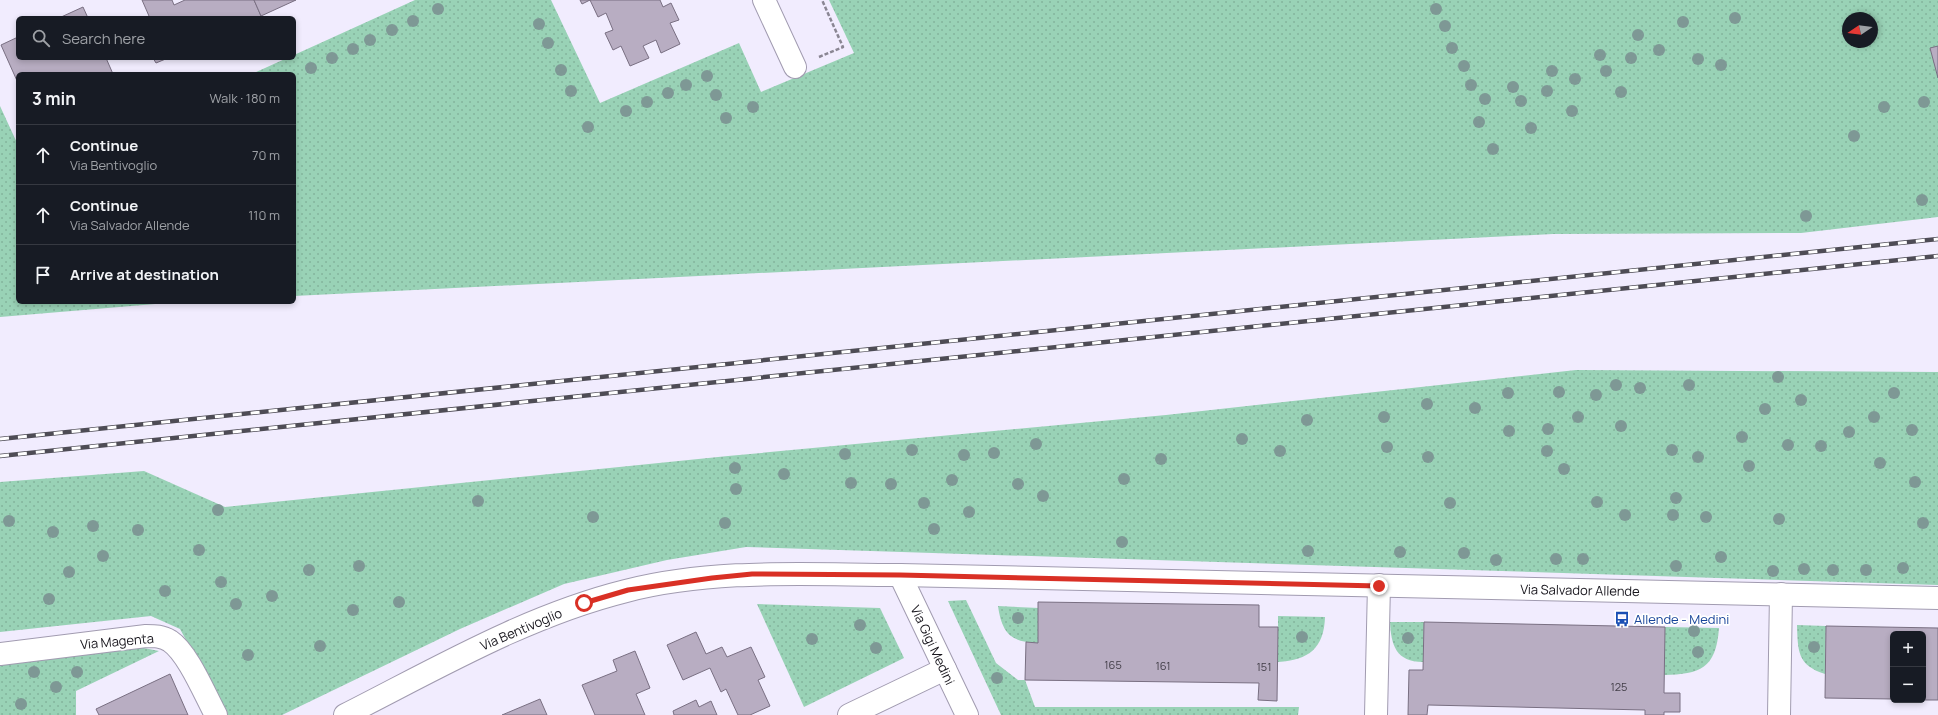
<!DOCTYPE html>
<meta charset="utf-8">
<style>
body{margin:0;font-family:Manrope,sans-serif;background:#242831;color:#f1f3f6}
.controls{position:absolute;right:12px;bottom:12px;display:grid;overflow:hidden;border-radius:6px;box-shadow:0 2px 6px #0003}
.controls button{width:36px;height:36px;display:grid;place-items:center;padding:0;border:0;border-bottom:1px solid #363941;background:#171b24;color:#f1f3f6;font:20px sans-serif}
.compass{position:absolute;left:1842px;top:12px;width:36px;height:36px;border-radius:50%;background:#171b24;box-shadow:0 2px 6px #0003;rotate:257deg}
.stop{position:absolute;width:12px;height:12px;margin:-9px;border:3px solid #d93025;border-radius:50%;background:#fff}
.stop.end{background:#d93025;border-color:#fff;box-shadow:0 1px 4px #0008}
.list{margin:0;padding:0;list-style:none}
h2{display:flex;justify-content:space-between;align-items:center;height:52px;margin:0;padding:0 16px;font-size:17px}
h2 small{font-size:13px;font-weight:400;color:#9ea1a6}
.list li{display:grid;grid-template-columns:26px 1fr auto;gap:12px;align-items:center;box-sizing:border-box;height:60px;padding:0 16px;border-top:1px solid #363941}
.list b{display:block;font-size:15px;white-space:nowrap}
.list p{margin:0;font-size:13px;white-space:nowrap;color:#9ea1a6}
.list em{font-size:13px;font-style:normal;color:#9ea1a6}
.icon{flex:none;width:22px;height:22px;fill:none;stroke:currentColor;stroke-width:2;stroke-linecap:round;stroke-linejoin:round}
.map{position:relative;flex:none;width:1938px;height:715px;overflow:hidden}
.search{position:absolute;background:#171b24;box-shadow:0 2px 6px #0003;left:16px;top:16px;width:280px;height:44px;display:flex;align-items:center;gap:10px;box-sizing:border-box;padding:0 14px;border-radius:6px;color:#9ea1a6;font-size:15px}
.panel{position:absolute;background:#171b24;box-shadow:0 2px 6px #0003;left:16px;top:72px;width:280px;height:232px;border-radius:6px}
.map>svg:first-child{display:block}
.green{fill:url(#green-dots);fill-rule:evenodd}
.building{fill:#b8adc2;stroke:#796f82}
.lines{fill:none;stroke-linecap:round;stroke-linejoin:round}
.minor-casing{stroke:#a19bb0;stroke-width:24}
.path{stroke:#8a8693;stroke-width:2.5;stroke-dasharray:4 2;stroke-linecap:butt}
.minor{stroke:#fff;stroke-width:22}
.rail-casing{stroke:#4e4c55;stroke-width:4.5}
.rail{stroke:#fff;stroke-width:3;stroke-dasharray:9;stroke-linecap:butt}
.tree{fill:#7e9895}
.route{stroke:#d93025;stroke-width:5}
.labels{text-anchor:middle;stroke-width:3.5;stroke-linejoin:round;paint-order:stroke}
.number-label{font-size:11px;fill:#403c46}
.street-label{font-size:13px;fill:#18161d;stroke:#fff}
.transit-label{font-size:13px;fill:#164399;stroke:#fff;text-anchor:start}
</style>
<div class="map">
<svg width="1938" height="715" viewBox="0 0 1938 715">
<defs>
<pattern id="green-dots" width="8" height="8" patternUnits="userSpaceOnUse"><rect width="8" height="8" fill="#99d2b6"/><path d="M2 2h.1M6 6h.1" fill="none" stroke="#83b49c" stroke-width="1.8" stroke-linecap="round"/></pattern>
</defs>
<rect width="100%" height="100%" fill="#f1ecfe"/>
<g class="green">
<path d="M415 0H551L600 103 739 43 761 92 854 53 829 0H1938V217L1801 233 1553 234 294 296V74H252L287 58H294V55ZM1848 18H1872V42H1848Z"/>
<path d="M0 106 18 145V302H179L0 317Z"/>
<path d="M1576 370 1938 372V585L746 547 667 560 564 584 460 629 282 715H227L180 629 151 616 0 632V482L144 471 225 507 728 456 1166 415Z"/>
<path d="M966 600 996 663 1018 680H1025L1035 707H1299L1298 715H1001L948 601Z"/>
<path d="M757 604 880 608 904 658 804 707Z"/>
<path d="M998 606 1039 608 1038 643C1010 642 1002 633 998 606Z"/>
<path d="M1278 616 1325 617C1324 648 1309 660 1278 662Z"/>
<path d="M1390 622H1424L1423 662C1396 662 1391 645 1390 622Z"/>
<path d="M1797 625 1826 626 1825 674C1797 665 1798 651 1797 625Z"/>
<path d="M1665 627 1719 628C1716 669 1700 674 1664 675Z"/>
<path d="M139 647 159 651 76 691V715H0V664Z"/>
</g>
<g class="building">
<path d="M142 0H172L174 5 185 0H254L261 16 256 18H146L149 16Z"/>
<path d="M254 0H296L261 16Z"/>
<path d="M580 0H660L663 7 671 3 679 20 670 23 680 44 661 53 656 40 643 46 649 58 630 66 621 46 613 50 605 33 613 30 606 13 598 17 590 0 582 4Z"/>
<path d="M83 7 88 18H59Z"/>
<path d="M18 37V58H106L113 74H18V83L1 45Z"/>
<path d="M1938 46V78L1930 48Z"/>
<path d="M153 58H168L156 63Z"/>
<path d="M1038 602 1259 605V627H1278L1277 701 1258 700 1259 683 1025 680 1026 642 1038 643Z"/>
<path d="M1424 622 1665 627 1664 693H1680V712H1664V715H1645V710L1428 705 1427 715H1408L1409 670H1423Z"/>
<path d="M1826 626 1938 628V700H1919H1923V634H1893V699L1825 698Z"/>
<path d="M696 632 706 654 722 647 727 657 751 647 765 677 758 680 770 706 750 715H738L726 689 721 692 710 668 683 680 667 645Z"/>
<path d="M635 651 650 688 636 694 645 715H595L582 685 617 671 613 660Z"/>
<path d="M170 674 188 715H99L96 709Z"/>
<path d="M540 699 547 715H502Z"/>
<path d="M696 700 699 707 711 701 717 715H674L673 711Z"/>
</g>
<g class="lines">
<g class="minor-casing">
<g id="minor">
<path d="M764 0 795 67"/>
<path d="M900 575 967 715"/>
<path d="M0 654 146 636C155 636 162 636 170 641 188 653 205 695 216 715"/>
<path d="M345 715C436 669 526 616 626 591 715 568 809 575 900 575L1938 598"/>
<path d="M849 715 945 669"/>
<path d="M1376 715 1379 585"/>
<path d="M1779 715 1781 594"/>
</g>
</g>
<path class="path" d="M819 57 843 47 822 0"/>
<use href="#minor" class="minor"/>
<g class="rail-casing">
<g id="rail">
<path d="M0 439 1938 239"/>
<path d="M0 456 1938 256"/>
</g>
</g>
<use href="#rail" class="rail"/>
</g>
<g class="tree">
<circle cx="438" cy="9" r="6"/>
<circle cx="1436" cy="9" r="6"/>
<circle cx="1735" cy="18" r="6"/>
<circle cx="413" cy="21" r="6"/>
<circle cx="1683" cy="22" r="6"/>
<circle cx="539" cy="24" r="6"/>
<circle cx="1445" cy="26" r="6"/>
<circle cx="392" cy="30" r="6"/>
<circle cx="1638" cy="35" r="6"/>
<circle cx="370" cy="40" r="6"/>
<circle cx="548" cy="43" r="6"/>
<circle cx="1452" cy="48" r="6"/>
<circle cx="353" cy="49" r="6"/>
<circle cx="1659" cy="50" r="6"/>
<circle cx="1600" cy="55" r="6"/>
<circle cx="332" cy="58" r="6"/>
<circle cx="1631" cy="58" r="6"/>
<circle cx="1698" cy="59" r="6"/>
<circle cx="1721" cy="65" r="6"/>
<circle cx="1464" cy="66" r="6"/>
<circle cx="311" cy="68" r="6"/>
<circle cx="561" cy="70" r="6"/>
<circle cx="1552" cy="71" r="6"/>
<circle cx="1606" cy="71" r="6"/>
<circle cx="707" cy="76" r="6"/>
<circle cx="1575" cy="79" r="6"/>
<circle cx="686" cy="85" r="6"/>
<circle cx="1471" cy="85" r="6"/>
<circle cx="1513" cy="87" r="6"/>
<circle cx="571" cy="91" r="6"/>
<circle cx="1547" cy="91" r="6"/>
<circle cx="1621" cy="92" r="6"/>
<circle cx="668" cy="93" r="6"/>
<circle cx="716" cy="95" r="6"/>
<circle cx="1485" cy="99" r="6"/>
<circle cx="1521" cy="101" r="6"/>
<circle cx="647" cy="102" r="6"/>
<circle cx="1924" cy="102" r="6"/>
<circle cx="753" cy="107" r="6"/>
<circle cx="1884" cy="107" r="6"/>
<circle cx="626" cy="111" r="6"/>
<circle cx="1572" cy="111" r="6"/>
<circle cx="726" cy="118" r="6"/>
<circle cx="1479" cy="122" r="6"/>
<circle cx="588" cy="127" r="6"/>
<circle cx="1531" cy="128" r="6"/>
<circle cx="1854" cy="136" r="6"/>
<circle cx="1493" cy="149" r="6"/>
<circle cx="1922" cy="200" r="6"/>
<circle cx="1806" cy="216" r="6"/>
<circle cx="1778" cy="377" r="6"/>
<circle cx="1616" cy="385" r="6"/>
<circle cx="1689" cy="385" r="6"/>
<circle cx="1640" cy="388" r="6"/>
<circle cx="1559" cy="392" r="6"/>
<circle cx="1508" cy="393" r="6"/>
<circle cx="1894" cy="393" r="6"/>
<circle cx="1596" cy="395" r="6"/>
<circle cx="1801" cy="400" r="6"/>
<circle cx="1427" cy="404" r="6"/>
<circle cx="1475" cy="408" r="6"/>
<circle cx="1765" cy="409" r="6"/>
<circle cx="1384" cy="417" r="6"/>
<circle cx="1578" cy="417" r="6"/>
<circle cx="1874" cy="417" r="6"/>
<circle cx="1307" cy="420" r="6"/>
<circle cx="1621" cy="426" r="6"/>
<circle cx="1548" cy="429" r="6"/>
<circle cx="1912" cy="430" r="6"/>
<circle cx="1509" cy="431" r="6"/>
<circle cx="1849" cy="432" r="6"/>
<circle cx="1742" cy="437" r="6"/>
<circle cx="1242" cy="439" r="6"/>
<circle cx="1036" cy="444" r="6"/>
<circle cx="1788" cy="445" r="6"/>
<circle cx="1821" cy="446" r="6"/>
<circle cx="1387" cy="447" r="6"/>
<circle cx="912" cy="450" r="6"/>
<circle cx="1672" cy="450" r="6"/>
<circle cx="1280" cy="451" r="6"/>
<circle cx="1547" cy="451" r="6"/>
<circle cx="994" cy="453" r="6"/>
<circle cx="845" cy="454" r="6"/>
<circle cx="964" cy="455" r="6"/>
<circle cx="1428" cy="457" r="6"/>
<circle cx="1698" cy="457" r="6"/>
<circle cx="1161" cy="459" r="6"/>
<circle cx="1880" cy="463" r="6"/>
<circle cx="1749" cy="466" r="6"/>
<circle cx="735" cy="468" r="6"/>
<circle cx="1564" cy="469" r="6"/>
<circle cx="784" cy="474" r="6"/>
<circle cx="1124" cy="479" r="6"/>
<circle cx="952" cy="480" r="6"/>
<circle cx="1915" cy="482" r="6"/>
<circle cx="851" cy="483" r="6"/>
<circle cx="891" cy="484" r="6"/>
<circle cx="1018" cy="484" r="6"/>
<circle cx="736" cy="489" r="6"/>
<circle cx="1043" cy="496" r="6"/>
<circle cx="1676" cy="498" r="6"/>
<circle cx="478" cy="501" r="6"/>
<circle cx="1597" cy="502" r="6"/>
<circle cx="924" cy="503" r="6"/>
<circle cx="1450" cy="503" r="6"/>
<circle cx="218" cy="510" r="6"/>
<circle cx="969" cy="512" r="6"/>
<circle cx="1625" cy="515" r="6"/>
<circle cx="1673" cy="515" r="6"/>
<circle cx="593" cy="517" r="6"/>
<circle cx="1706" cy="517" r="6"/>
<circle cx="1779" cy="519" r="6"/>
<circle cx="9" cy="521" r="6"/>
<circle cx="725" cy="523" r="6"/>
<circle cx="1923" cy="523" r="6"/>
<circle cx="93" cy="526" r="6"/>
<circle cx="934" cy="529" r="6"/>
<circle cx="138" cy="530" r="6"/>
<circle cx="53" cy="532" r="6"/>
<circle cx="1122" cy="542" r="6"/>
<circle cx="199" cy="550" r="6"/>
<circle cx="1308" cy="551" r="6"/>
<circle cx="1400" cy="552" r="6"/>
<circle cx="1464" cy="553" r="6"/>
<circle cx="103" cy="556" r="6"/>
<circle cx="1721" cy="557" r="6"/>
<circle cx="1556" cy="559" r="6"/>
<circle cx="1583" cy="559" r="6"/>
<circle cx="1496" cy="560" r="6"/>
<circle cx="359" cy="566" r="6"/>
<circle cx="1676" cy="566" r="6"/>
<circle cx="1903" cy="568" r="6"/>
<circle cx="1804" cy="569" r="6"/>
<circle cx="309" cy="570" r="6"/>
<circle cx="1833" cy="570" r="6"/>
<circle cx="1866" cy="570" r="6"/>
<circle cx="1773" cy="571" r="6"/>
<circle cx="69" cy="572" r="6"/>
<circle cx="221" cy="582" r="6"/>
<circle cx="165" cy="591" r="6"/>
<circle cx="272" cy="596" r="6"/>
<circle cx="49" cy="599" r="6"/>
<circle cx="399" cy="602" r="6"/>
<circle cx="236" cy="604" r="6"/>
<circle cx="353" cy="610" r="6"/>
<circle cx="1018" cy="618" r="6"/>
<circle cx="860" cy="625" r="6"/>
<circle cx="1694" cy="631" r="6"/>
<circle cx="1302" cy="637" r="6"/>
<circle cx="1408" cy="638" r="6"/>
<circle cx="812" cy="639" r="6"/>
<circle cx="320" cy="646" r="6"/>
<circle cx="1814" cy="647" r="6"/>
<circle cx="876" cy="648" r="6"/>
<circle cx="1698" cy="652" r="6"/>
<circle cx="248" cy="655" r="6"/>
<circle cx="34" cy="672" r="6"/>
<circle cx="77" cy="672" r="6"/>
<circle cx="997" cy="678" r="6"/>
<circle cx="56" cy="687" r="6"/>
<circle cx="21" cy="704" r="6"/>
</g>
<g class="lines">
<path class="route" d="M584 603 628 590 712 578 752 574 900 575 1379 586"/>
</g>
<defs>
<g id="bus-bare" transform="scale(1.2)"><path d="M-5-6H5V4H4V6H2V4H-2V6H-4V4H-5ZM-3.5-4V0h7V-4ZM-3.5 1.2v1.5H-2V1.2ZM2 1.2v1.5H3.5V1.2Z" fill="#1a4fb4" stroke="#fff" stroke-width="2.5" paint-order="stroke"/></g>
</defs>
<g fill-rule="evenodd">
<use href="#bus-bare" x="1622" y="619"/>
</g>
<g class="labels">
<g class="number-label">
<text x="1113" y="669">165</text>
<text x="1163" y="670">161</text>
<text x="1264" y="671">151</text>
<text x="1619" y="691">125</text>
</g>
<g class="street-label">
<text transform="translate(1580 590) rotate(1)" y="5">Via Salvador Allende</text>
<text transform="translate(521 629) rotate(-23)" y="5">Via Bentivoglio</text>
<text transform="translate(117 641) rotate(-5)" y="5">Via Magenta</text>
<text transform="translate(933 645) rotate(65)" y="5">Via Gigi Medini</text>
</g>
<g class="transit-label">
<text x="1634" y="624">Allende - Medini</text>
</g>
</g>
</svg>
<div class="controls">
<button>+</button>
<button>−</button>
</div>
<svg class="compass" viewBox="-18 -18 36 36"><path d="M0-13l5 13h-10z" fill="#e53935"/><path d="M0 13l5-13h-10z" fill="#9ea1a6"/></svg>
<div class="stop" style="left:584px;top:603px"></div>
<div class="stop end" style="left:1379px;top:586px"></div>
<div class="search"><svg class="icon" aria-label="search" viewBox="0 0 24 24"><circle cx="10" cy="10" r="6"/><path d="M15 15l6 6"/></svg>Search here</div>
<section class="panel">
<h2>3 min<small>Walk · 180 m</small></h2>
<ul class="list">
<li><svg class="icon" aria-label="ahead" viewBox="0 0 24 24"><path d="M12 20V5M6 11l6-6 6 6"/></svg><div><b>Continue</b><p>Via Bentivoglio</p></div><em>70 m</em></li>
<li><svg class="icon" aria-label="ahead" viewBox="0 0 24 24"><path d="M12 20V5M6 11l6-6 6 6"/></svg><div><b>Continue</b><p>Via Salvador Allende</p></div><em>110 m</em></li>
<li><svg class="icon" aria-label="arrive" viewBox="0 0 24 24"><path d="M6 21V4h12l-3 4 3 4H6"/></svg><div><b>Arrive at destination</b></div></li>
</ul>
</section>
</div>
